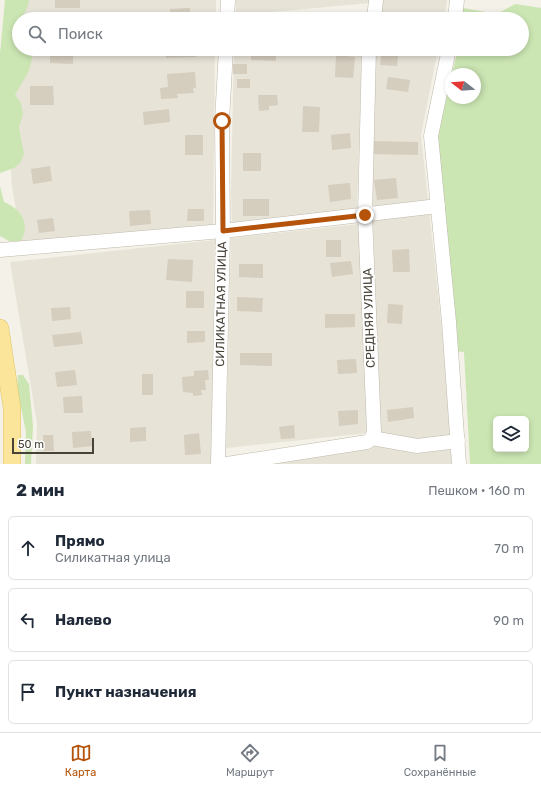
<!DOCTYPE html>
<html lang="ru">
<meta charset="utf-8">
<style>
body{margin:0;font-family:Rubik,sans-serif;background:#f6f6f7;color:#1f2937}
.controls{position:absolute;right:12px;bottom:12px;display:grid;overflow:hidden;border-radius:6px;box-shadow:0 2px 6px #0003}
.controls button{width:36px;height:36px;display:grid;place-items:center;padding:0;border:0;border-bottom:1px solid #e0e1e3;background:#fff;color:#1f2937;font:20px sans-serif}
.compass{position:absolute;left:445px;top:68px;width:36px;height:36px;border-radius:50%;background:#fff;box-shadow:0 2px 6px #0003;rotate:287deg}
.scale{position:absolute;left:12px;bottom:10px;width:82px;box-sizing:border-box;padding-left:4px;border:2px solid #474237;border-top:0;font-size:11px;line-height:14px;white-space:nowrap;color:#474237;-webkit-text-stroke:3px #fff;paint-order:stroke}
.stop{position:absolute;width:12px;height:12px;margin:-9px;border:3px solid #b45309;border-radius:50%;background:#fff}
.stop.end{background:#b45309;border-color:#fff;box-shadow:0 1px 4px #0008}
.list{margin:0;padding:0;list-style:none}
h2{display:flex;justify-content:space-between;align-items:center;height:52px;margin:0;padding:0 16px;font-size:17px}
h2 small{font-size:13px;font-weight:400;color:#747a83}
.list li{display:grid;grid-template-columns:26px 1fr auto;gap:12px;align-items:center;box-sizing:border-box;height:64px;margin:0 8px 8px;padding:0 8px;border:1px solid #e0e1e3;border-radius:6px}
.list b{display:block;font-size:15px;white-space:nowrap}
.list p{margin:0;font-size:13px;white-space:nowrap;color:#747a83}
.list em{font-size:13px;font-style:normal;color:#747a83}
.icon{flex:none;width:22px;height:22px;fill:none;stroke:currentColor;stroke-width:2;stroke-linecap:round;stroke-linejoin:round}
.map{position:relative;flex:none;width:541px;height:464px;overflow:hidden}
.search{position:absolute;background:#fff;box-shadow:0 2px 6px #0003;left:12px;right:12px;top:12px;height:44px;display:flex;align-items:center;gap:10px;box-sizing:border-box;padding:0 14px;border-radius:22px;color:#747a83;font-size:15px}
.sheet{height:268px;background:#fff}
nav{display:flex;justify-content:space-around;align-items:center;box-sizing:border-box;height:56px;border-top:1px solid #e0e1e3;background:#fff;font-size:11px;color:#747a83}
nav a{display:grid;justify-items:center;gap:2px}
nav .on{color:#b45309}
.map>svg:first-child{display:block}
.residential{fill:#e7e3d7}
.green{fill:#cce6b3;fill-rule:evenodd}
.building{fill:#d5cdbe}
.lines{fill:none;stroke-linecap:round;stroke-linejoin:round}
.minor-casing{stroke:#bfb9ab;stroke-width:15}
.major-casing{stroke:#dfc36b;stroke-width:18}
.minor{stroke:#fff;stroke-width:14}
.major{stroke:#fae59b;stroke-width:17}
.route{stroke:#b45309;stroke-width:5}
.labels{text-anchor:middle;stroke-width:4;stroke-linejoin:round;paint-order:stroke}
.street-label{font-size:12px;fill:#474237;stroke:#fff}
</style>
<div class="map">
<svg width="541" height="464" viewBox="0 0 541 464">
<rect width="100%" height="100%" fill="#f3f1e8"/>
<g class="residential">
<path d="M19 0H216V19H19V49H215L213 228 21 241 12 186 7 108Z"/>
<path d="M236 0H370L371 3 236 15Z"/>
<path d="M381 0H447L444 19H378Z"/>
<path d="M234 49H362L357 209 232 224 231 190Z"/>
<path d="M374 49H438L421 135 453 434 452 464H271L372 448 380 438 371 157Z"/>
<path d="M360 224 368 433 226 448 231 238Z"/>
<path d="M215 240 211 464H36L37 423 10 262Z"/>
</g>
<g class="green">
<path d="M5 0H29L28 6 21 19H19V49H32C33 70 25 77 15 95L21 103 23 114 19 128 24 154 20 163 14 168 0 173V54Z"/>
<path d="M515 4 541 8V464H470L464 352 454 351 437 140 451 78V98H475V74H452L458 49H522V19H462L463 8 497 14ZM496 419H526V449H496Z"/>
<path d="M0 186 4 202C21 209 31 223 21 241H9L0 236Z"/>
<path d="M18 375H23L29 384 33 426 31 464H25L26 432 17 388Z"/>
</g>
<g class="building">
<rect x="55" y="0" width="25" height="8"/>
<path d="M190 8V19H170V9Z"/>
<path d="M166 49H196V57L166 58Z"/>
<path d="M251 49H276V61L251 60Z"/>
<path d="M382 49H399L397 66 380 65Z"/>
<path d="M50 52 73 53V64L50 63Z"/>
<path d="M336 55 355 57 353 78 335 77Z"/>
<rect x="233" y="64" width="14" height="10"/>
<path d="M195 72 196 88H193L194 93 177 94 178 98 161 99 160 88 168 87 167 74Z"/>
<path d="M388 77 410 80 408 92 386 89Z"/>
<rect x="237" y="79" width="13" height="9"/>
<path d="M30 86H53L54 105H30Z"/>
<path d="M258 95H277L278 105 269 106V110L259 111Z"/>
<path d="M303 106 320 107 319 132H302Z"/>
<path d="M169 109 170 122 144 125 143 112Z"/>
<path d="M350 133 351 148 332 150 331 135Z"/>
<rect x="185" y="135" width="18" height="20"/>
<path d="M372 141 418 142V155L372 154Z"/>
<rect x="243" y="153" width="18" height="18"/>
<path d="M50 166 52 181 33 184 31 169Z"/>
<path d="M396 178 398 198 377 200 374 180Z"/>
<path d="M350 183 351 199 330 202 328 185Z"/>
<rect x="243" y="199" width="26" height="17"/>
<path d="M188 209H204V221H187Z"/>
<path d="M150 210 151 224 130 226 129 211Z"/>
<path d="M53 218 55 231 39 233 37 220Z"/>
<rect x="326" y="240" width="15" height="17"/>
<path d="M409 249 410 272H393L392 250Z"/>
<path d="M168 259 193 260 192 282 166 280Z"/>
<path d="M351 261 353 274 332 277 330 263Z"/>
<path d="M239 264H263V278L239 277Z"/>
<rect x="186" y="291" width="18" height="17"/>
<path d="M237 297 263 298 262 312 237 311Z"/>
<path d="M388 304 403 305 402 324 387 323Z"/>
<path d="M70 307 71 319 52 321 51 308Z"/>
<path d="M325 314H355V327L325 328Z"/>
<path d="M187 331H205V342L187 343Z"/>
<path d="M81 332 83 344 54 347 52 335Z"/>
<path d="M240 353H272V366L240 365Z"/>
<path d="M356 359 357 373 338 374 337 360Z"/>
<path d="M75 370 77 385 57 387 55 372Z"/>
<path d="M208 370 209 380H205L206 390H201L202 395 193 396V393L183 392 182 377 194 376V371Z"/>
<rect x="142" y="374" width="11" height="21"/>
<path d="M82 396 83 413H64L63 397Z"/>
<path d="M413 407 414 418 388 422 387 410Z"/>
<path d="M358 410V424L339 426 338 411Z"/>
<path d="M294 425 295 438 281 439 279 427Z"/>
<path d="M146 427V441L130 442V428Z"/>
<path d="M91 431 92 446 73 448 72 432Z"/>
<path d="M199 433 201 454 185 455 184 435Z"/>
<path d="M43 435H53L54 451H43Z"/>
</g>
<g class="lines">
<g class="minor-casing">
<g id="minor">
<path d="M227 19 228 0"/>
<path d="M374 19 376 0"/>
<path d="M455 19 457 0"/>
<path d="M449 49 431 136 449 322 459 464"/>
<path d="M0 250 223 231 438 206"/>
<path d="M372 438 417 446 458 441"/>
<path d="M218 464 223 231 222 121 226 49"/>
<path d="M227 464 367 442 372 438 374 431 365 215 369 49"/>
</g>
</g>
<g class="major-casing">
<path id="major" d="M0 328 12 408V464"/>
</g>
<use href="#minor" class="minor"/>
<use href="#major" class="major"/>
</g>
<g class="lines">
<path class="route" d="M222 121 223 231 365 215"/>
</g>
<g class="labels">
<g class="street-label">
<text transform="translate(221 304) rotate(-89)" y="4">СИЛИКАТНАЯ УЛИЦА</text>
<text transform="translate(369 318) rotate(-92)" y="4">СРЕДНЯЯ УЛИЦА</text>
</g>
</g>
</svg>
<div class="controls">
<button><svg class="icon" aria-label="layers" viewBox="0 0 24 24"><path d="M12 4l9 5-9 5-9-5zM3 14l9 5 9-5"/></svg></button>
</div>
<svg class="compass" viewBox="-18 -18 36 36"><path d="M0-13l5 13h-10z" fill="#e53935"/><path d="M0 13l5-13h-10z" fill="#747a83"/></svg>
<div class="scale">50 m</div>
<div class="stop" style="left:222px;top:121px"></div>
<div class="stop end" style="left:365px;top:215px"></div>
<div class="search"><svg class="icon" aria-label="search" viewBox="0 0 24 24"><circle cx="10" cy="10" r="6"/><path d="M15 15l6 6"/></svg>Поиск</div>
</div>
<section class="sheet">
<h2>2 мин<small>Пешком · 160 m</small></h2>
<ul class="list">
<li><svg class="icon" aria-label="ahead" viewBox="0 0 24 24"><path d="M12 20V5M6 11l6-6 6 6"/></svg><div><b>Прямо</b><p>Силикатная улица</p></div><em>70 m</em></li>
<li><svg class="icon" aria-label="left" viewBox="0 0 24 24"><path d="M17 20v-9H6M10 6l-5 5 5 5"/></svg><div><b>Налево</b></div><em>90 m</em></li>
<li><svg class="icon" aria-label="arrive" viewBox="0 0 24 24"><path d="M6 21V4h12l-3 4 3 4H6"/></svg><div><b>Пункт назначения</b></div></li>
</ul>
</section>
<nav>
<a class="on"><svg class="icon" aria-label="map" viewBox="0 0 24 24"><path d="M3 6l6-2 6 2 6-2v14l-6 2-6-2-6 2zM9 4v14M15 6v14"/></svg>Карта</a>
<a><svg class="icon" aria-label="directions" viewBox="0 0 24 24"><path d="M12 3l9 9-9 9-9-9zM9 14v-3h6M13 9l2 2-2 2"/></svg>Маршрут</a>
<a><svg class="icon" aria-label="saved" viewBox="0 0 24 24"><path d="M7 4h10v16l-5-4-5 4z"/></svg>Сохранённые</a>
</nav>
